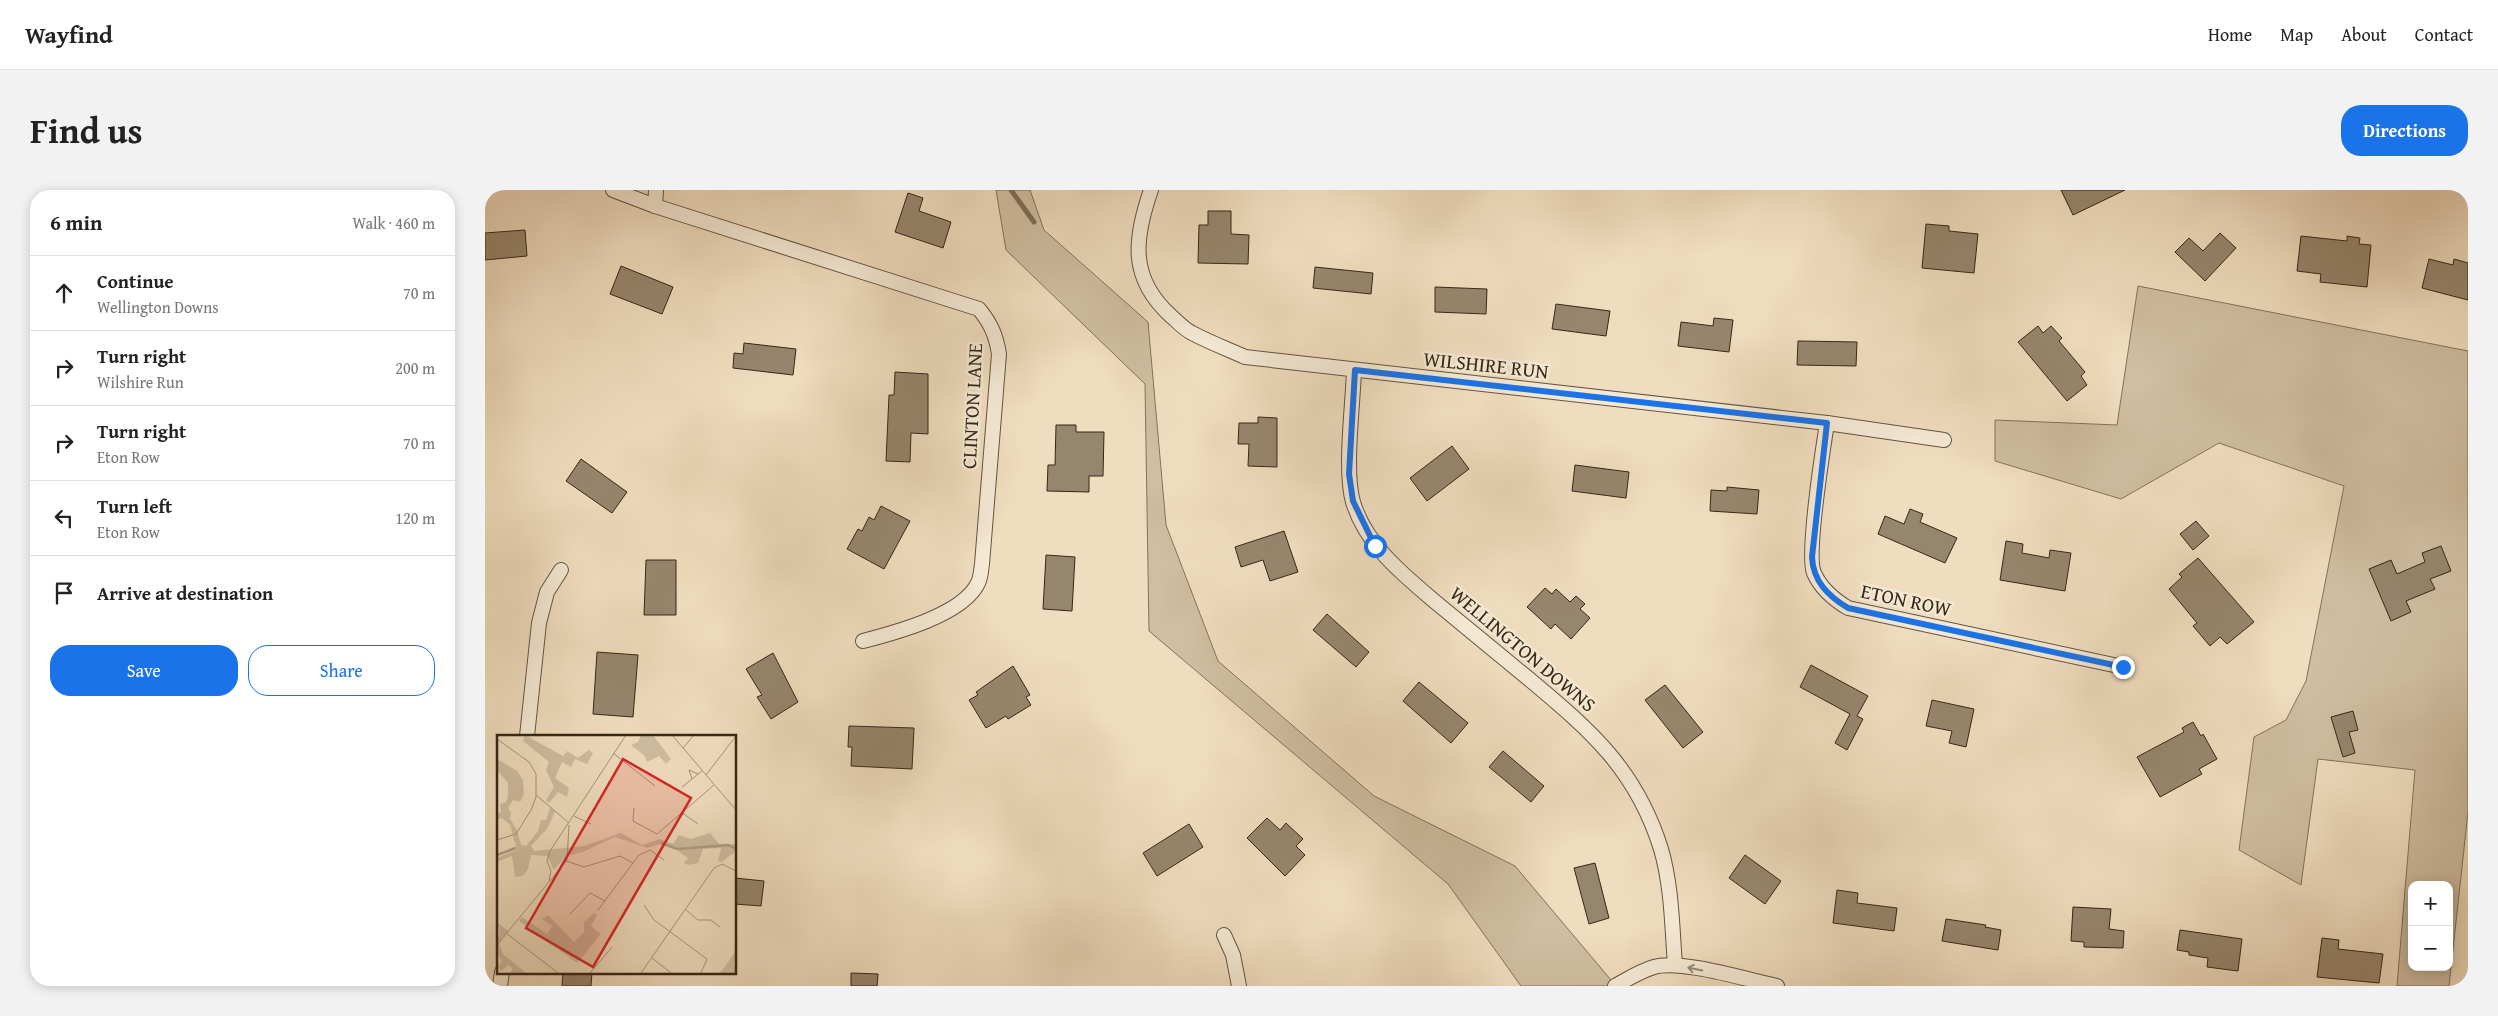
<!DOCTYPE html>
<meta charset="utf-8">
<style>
body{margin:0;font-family:"Gentium Book Plus",serif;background:#f2f2f2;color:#222}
.controls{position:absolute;right:15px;bottom:15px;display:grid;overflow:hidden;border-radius:10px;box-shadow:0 2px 12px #0003}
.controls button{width:45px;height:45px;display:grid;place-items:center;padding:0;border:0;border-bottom:1px solid #e0e0e0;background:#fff;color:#222;font:25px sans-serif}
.stop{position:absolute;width:15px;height:15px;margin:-11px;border:4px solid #1a73e8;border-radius:50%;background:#fff}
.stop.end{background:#1a73e8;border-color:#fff;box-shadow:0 1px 5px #0008}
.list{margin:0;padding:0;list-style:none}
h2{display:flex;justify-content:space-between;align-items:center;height:65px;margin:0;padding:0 20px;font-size:21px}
h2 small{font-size:16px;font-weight:400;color:#767676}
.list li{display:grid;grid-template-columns:32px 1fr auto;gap:15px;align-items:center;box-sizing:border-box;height:75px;padding:0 20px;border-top:1px solid #e0e0e0}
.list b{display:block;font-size:19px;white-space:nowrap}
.list p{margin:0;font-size:16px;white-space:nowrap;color:#767676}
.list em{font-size:16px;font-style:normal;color:#767676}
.actions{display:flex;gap:10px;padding:15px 20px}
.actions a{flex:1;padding:11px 0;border:1px solid #1a73e8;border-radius:20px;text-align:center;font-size:18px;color:#1a73e8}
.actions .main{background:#1a73e8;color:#fff}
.icon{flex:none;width:28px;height:28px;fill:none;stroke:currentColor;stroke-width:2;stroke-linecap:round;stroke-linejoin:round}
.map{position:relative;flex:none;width:1983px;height:796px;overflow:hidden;border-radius:20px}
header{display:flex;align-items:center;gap:30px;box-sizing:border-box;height:70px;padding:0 25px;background:#fff;border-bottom:1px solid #e0e0e0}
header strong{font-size:24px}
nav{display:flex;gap:28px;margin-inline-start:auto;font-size:18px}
.intro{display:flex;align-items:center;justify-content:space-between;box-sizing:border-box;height:120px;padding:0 30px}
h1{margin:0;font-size:35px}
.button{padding:12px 22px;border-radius:20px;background:#1a73e8;color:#fff;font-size:18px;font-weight:700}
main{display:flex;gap:30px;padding:0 30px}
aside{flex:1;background:#fff;border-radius:20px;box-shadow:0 2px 12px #0003}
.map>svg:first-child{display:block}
.green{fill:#d0bea2;stroke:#83725c;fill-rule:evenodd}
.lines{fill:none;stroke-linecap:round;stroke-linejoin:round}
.stream{stroke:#806f59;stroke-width:5}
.building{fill:#97866e;stroke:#362716}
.minor-casing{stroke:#645440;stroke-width:16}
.minor{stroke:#f5e9d5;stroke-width:14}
.oneway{stroke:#968876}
.route{stroke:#1a73e8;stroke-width:6}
.labels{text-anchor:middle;stroke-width:5;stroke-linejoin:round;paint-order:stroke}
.street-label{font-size:20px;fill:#362716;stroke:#f5e9d5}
.inset-river{fill:none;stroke:#b19f86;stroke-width:2.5}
.inset-road{fill:none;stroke:#a6947b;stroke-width:1}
.view{fill:#d62828;fill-opacity:0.15;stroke:#d62828;stroke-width:2.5}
.inset-edge{fill:none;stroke:#362716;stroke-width:2.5}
</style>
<header>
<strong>Wayfind</strong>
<nav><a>Home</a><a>Map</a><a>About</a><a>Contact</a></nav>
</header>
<div class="intro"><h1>Find us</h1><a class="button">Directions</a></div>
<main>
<aside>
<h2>6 min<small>Walk · 460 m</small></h2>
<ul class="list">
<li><svg class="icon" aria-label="ahead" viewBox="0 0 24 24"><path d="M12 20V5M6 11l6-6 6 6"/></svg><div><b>Continue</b><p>Wellington Downs</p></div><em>70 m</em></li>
<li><svg class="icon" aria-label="right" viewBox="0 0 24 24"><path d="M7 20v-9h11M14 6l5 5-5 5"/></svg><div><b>Turn right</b><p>Wilshire Run</p></div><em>200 m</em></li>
<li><svg class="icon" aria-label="right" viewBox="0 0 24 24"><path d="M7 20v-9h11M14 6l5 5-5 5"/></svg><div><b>Turn right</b><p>Eton Row</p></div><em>70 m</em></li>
<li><svg class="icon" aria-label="left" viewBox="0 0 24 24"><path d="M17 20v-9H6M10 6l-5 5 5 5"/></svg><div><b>Turn left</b><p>Eton Row</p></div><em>120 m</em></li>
<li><svg class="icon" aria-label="arrive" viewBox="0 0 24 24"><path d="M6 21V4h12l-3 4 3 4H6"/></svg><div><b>Arrive at destination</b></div></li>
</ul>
<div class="actions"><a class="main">Save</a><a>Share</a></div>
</aside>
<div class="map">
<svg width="1983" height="796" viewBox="0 0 1983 796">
<rect width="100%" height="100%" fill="#f0ddbf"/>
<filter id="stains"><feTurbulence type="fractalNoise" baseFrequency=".004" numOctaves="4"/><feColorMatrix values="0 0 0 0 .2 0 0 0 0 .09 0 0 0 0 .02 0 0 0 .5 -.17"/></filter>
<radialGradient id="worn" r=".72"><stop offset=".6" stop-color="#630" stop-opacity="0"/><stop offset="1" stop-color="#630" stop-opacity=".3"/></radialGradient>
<g class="green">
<path d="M511 0H545L559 40 663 132 681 335 733 471 889 606 1030 676 1131 796H1036L963 694 664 441 660 194 521 60Z"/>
<path d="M1653 96 1983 161V622L1964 796H1912L1930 580 1833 569 1816 695 1754 660 1769 547 1801 530 1821 491 1859 296 1734 253 1636 309 1510 271V230L1632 235ZM1927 695H1964V777H1927Z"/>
</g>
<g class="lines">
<path class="stream" d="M526 0 549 32"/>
</g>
<g class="building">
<path d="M1576 0H1640L1588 25Z"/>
<path d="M423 3 438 8 434 21 466 32 458 58 410 42Z"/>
<path d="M723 21H746V44L764 45 763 74 713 73 714 35H723Z"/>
<path d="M1441 34 1464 36V41L1493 44 1489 83 1437 78Z"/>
<path d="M40 40 42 66 0 70V43Z"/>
<path d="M1735 43 1751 58 1720 91 1690 62 1704 48 1718 61Z"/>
<path d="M1816 46 1862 51V46L1875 48 1874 54 1886 55 1882 97 1835 92 1836 84 1812 81Z"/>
<path d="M1944 69 1968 75 1969 69 1983 73V110L1937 98Z"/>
<path d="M136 76 188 97 177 124 125 104Z"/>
<path d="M830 77 888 83 886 104 828 98Z"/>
<path d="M950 97 1002 99 1001 124 950 122Z"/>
<path d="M1071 114 1125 121 1121 146 1067 139Z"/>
<path d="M1229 128 1248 130 1244 162 1193 156 1196 132 1228 136Z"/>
<path d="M1553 136 1558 143 1566 136 1577 148 1574 151 1600 182 1596 186 1602 195 1582 211 1533 152Z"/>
<path d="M1313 151 1372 152 1371 176 1312 175Z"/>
<path d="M259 153 311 159 308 185 248 178 249 163 258 164Z"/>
<path d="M410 182 443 184V244L426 243 425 272 401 271 404 205H409Z"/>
<path d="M773 227 792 228V277L763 276 764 254H753L754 233H773Z"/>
<path d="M571 235H591V242H619L618 286H604V302L562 301 563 275H570Z"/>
<path d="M967 256 984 279 942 311 925 288Z"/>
<path d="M96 269 142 302 127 323 81 291Z"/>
<path d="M1090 275 1144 282 1141 308 1087 301Z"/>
<path d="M1242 297 1274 300 1272 324 1225 321 1226 300 1242 301Z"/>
<path d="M396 316 425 331 399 379 362 359 373 339 377 341 384 327 389 330Z"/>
<path d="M1425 319 1438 324 1435 332 1472 348 1460 373 1393 344 1400 326 1419 334Z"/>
<path d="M1711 331 1724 346 1708 360 1695 344Z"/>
<path d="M799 341 813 382 785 391 778 370 756 377 750 357Z"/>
<path d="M1521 351 1538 354 1537 363 1564 368 1565 360 1586 363 1580 401 1515 390Z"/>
<path d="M1956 356 1966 381 1945 389 1950 399 1921 411 1926 422 1906 431 1884 379 1906 370 1912 384 1940 372 1937 363Z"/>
<path d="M561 365 590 367 587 421 558 419Z"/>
<path d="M1713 368 1769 432 1742 454 1735 447 1725 456 1708 436 1712 433 1684 399 1697 387 1694 384Z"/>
<path d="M161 370H191V425H159Z"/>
<path d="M1060 398 1067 404 1071 399 1085 412 1091 406 1100 414 1095 419 1105 428 1086 449 1070 434 1066 439 1042 417Z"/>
<path d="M842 424 884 462 871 477 828 440Z"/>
<path d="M112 462 153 465 148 527 108 524Z"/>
<path d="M288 463 313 512 286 529 272 507 277 505 261 479Z"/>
<path d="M1326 475 1383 506 1372 526 1378 529 1362 560 1350 553 1365 524 1315 497Z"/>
<path d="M528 476 545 505 541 507 546 515 523 529 521 526 501 538 484 510 493 505 491 502Z"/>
<path d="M934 492 983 533 966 553 918 511Z"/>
<path d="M1180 495 1218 542 1198 558 1160 510Z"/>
<path d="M1447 510 1489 519 1481 557 1464 553 1467 541 1441 536Z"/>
<path d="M1868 521 1873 540 1864 542 1870 563 1858 567 1846 527Z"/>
<path d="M1708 532 1716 546 1718 544 1732 569 1714 579 1717 584 1675 607 1652 567 1699 542 1697 538Z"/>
<path d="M364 536 429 538 427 579 366 576 367 557H363Z"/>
<path d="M1018 561 1059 596 1046 612 1004 577Z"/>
<path d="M782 628 795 640 801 633 818 649 811 656 820 665 800 686 762 648Z"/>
<path d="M704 634 718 657 672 686 658 663Z"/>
<path d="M1260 665 1296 691 1280 714 1244 688Z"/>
<path d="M1110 673 1124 728 1104 734 1089 678Z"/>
<path d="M250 688 279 691 276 716 250 714Z"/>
<path d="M1352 700 1373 703 1372 713 1412 718 1409 741 1348 733Z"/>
<path d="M1588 717 1626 719 1624 739 1639 741 1638 758 1599 757V752L1586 751Z"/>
<path d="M1461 729 1501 735 1500 737 1516 740 1513 760 1457 751Z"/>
<path d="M1695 740 1757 749 1753 781 1722 777 1723 768 1704 765V762L1692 760Z"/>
<path d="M1837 748 1854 750 1853 759 1898 764 1894 793 1832 787Z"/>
<path d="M78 782H107L106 796H77Z"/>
<path d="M366 783 393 784 392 796H366Z"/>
</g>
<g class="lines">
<g class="minor-casing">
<g id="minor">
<path d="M128 0 170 16 494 119C506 134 511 145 514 164L497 374C496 380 496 387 493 393 478 425 409 443 378 451"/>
<path d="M666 0C649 49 644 88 686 126 693 132 699 139 707 143 724 152 742 159 760 167L1342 233 1459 250"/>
<path d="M170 16 171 0"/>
<path d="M869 180C868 215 859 280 868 312 881 356 920 386 954 415 984 440 1014 464 1044 489 1106 541 1151 579 1176 659 1187 697 1187 737 1190 775"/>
<path d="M1342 233C1338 259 1321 365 1329 383 1336 399 1348 409 1363 418L1638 477"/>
<path d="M42 546 54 433 62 402 76 380"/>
<path d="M739 745 748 765 754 796"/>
<path d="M15 796 17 782"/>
<path d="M1130 796C1143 789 1155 781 1169 777 1195 769 1263 790 1292 796"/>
</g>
</g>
<use href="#minor" class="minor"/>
</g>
<defs><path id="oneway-shaft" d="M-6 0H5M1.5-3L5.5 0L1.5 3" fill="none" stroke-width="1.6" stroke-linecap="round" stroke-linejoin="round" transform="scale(1.25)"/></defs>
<use class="oneway" href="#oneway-shaft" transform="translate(1210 779) rotate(-169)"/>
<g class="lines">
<path class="route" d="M890 356 868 311 864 284 870 180 1342 233 1327 367C1328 391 1343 406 1363 418L1638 477"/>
</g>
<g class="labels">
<g class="street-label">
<text transform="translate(1001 175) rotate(6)" y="7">WILSHIRE RUN</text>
<text transform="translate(487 216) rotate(-87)" y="7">CLINTON LANE</text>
<text transform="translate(1421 410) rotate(12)" y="7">ETON ROW</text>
<text transform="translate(1038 459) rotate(40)" y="7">WELLINGTON DOWNS</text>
</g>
</g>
<g transform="translate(12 545)">
<rect width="239" height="239" fill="#f0ddbf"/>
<path d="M28 0 66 21 70 16 81 23 92 15 96 18 90 29 78 24 74 32 65 27 58 43 72 53 70 62 61 57 52 68 49 65 57 52 49 35 52 27 26 6ZM144 0H156L174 24 169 29 162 21 150 27 148 21 134 10 141 7ZM0 24 20 36 26 45 27 59 23 67 16 65 11 73 14 78 13 84 20 95 24 110 29 111 41 96 44 85H49L53 72 58 77 50 94 34 111 37 116 87 111 124 98 145 110 163 104 176 109 182 100 194 104 213 98 223 110 239 109V116L225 127 221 126 224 113 206 114 201 128 191 130 187 128 191 123 174 111 163 109 150 113 118 102 86 117 69 121 57 135 50 121 34 120 31 134 26 141 18 142 15 121 0 127V123L20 115 13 90 5 83 0 84V91V79L4 77 3 69 9 67 11 61V48L0 35ZM97 178 100 180 94 191 104 199 80 228 22 186 25 182 50 199 55 191 45 184 51 180 77 207 87 198V187ZM0 187 11 196 1 208 7 220 29 238H13L16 234 11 230 4 236 0 232 5 227 0 217V203L3 199ZM239 216V238H223Z" fill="#d0bea2"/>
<path class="inset-river" d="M164 108 180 114 231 110 239 114M0 120 19 113"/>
<path class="inset-road" d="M175 0 239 75M0 4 32 27 39 39V62L34 75 19 99 0 105M186 13 197 0M116 18 158 51M209 40 239 1M195 44 192 35 201 39M185 52 205 36M39 60 72 88M137 73 136 86 160 99 217 50M184 77 201 89M77 81 94 89M69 126 87 132 123 121 136 128M52 146 54 136 50 126 53 116 129 0M147 170 157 185 210 224 204 238M188 174 201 185H214L223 192M101 175 142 120 153 115 167 125M73 179 93 158 108 166M9 198 61 238M0 210 70 125 72 90M155 223 174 238M93 238 115 212M144 238 217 133 225 129 239 136"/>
<path class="view" d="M126 24 194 63 96 232 29 193Z"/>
<rect width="239" height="239" class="inset-edge"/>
</g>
<rect width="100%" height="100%" filter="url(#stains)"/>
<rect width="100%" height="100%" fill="url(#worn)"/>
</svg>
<div class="controls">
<button>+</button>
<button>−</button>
</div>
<div class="stop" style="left:890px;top:356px"></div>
<div class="stop end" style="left:1638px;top:477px"></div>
</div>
</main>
